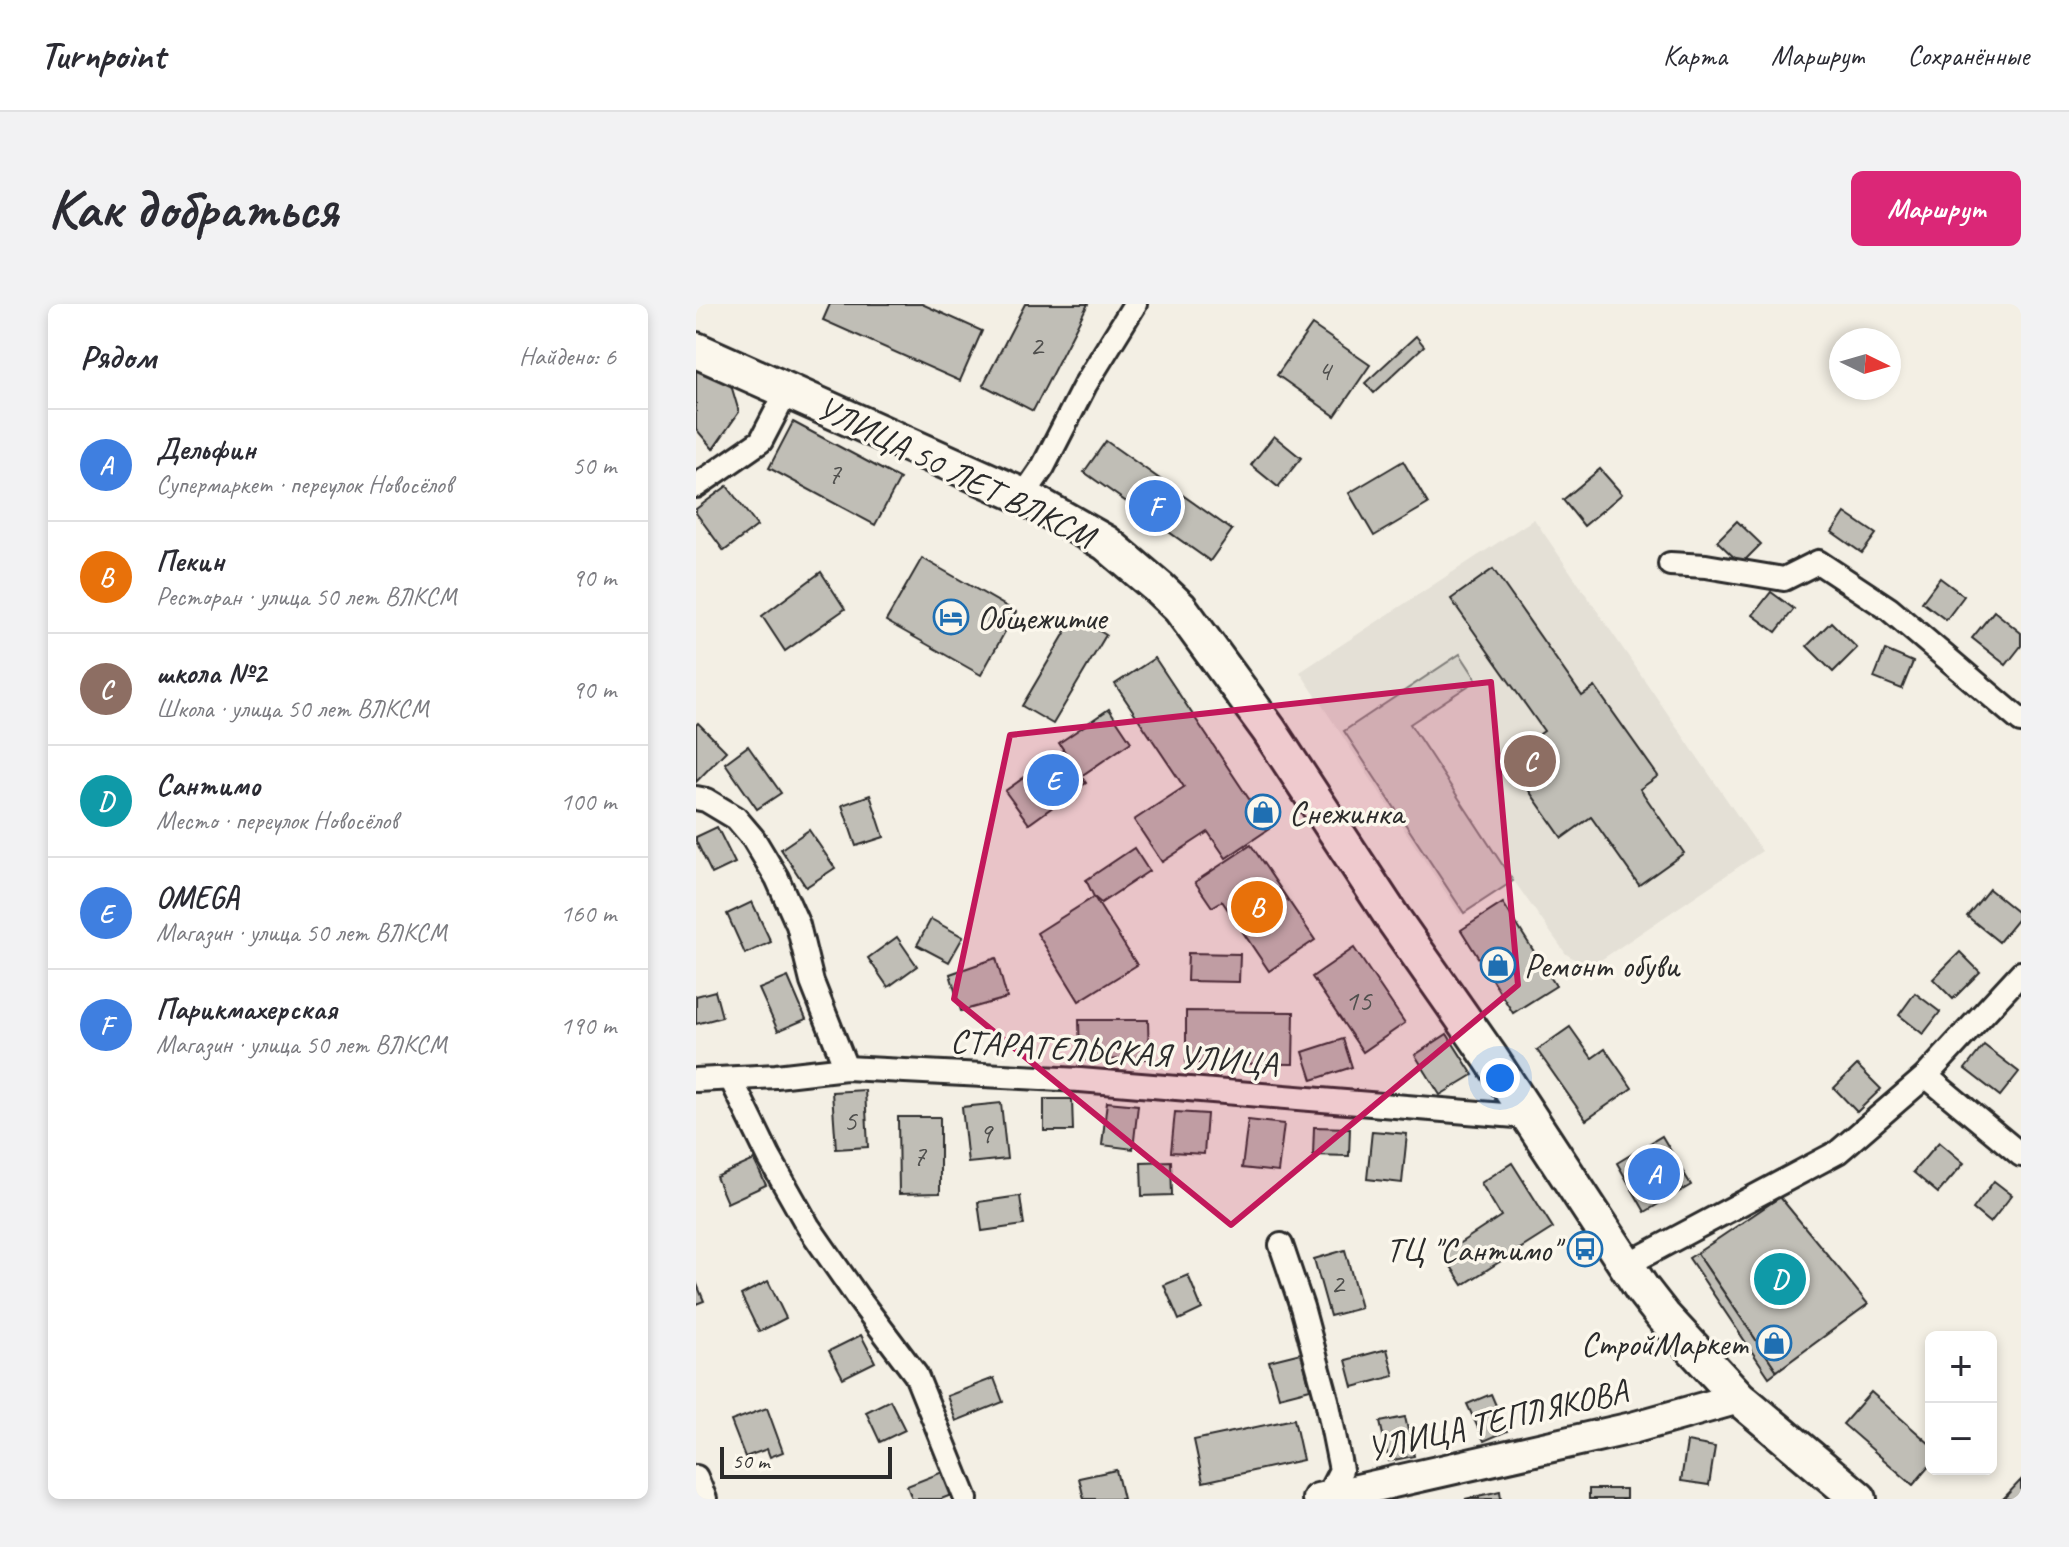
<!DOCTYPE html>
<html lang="ru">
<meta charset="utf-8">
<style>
body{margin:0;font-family:Caveat,sans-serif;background:#f2f2f3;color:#2b2b33}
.controls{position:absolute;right:24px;bottom:24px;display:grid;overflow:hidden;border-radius:12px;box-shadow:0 4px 12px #0003}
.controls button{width:72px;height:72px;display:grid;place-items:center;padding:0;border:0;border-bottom:2px solid #e1e1e2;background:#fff;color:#2b2b33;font:40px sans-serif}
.compass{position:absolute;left:1133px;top:24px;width:72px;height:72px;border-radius:50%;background:#fff;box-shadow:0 4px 12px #0003;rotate:95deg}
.scale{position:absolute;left:24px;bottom:20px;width:172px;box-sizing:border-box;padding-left:8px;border:4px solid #2b2b2b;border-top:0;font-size:22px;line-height:28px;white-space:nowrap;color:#2b2b2b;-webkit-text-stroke:6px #fbf7ec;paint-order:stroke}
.you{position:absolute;left:804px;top:774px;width:28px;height:28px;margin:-20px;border:6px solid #fff;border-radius:50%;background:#1a73e8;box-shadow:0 0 0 12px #1a73e833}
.badge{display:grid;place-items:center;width:52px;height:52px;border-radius:50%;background:#db2777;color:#fff;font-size:26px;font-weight:700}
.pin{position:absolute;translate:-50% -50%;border:4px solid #fff;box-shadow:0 2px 8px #0006}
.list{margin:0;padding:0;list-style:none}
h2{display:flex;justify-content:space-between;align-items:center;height:104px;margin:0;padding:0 32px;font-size:34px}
h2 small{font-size:26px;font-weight:400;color:#7c7c81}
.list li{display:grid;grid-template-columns:52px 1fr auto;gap:24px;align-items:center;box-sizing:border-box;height:112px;padding:0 32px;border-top:2px solid #e1e1e2}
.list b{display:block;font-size:30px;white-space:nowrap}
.list p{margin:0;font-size:26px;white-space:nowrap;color:#7c7c81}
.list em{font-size:26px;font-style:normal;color:#7c7c81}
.map{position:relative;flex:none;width:1325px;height:1195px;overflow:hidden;border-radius:12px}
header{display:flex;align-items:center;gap:48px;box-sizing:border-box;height:112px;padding:0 40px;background:#fff;border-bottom:2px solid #e1e1e2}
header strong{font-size:38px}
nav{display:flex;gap:44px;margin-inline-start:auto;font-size:28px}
.intro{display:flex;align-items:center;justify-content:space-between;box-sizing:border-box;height:192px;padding:0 48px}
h1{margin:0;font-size:56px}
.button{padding:20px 36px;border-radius:12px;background:#db2777;color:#fff;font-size:28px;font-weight:700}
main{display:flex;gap:48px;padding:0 48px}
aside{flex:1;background:#fff;border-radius:12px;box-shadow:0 4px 12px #0003}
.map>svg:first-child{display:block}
.built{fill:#e4e0d6}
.green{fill:#d5d2c9;stroke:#807e7a;stroke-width:2}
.building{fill:#c0beb6;stroke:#2b2b2b;stroke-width:2}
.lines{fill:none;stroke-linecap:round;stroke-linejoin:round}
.minor-casing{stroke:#2b2b2b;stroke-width:28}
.secondary-casing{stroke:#2b2b2b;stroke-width:36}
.primary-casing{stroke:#2b2b2b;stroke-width:40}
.minor{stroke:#fbf7ec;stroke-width:22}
.secondary{stroke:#fbf7ec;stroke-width:30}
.primary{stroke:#fbf7ec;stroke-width:34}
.marked{fill:#c2185b;fill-opacity:0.2;stroke:#c2185b;stroke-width:6;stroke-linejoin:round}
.labels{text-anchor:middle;stroke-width:7;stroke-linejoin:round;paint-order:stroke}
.number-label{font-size:30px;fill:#50504e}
.street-label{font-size:34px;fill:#2b2b2b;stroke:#fbf7ec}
.poi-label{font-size:34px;fill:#2b2b2b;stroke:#fbf7ec;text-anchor:start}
</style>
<header>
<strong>Turnpoint</strong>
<nav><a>Карта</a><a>Маршрут</a><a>Сохранённые</a></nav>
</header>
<div class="intro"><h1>Как добраться</h1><a class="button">Маршрут</a></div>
<main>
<aside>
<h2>Рядом<small>Найдено: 6</small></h2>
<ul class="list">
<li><span class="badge" style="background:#3f7fe0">A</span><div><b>Дельфин</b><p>Супермаркет · переулок Новосёлов</p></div><em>50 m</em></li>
<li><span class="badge" style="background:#e8710a">B</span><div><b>Пекин</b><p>Ресторан · улица 50 лет ВЛКСМ</p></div><em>90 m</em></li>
<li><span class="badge" style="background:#8d6e63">C</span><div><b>школа №2</b><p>Школа · улица 50 лет ВЛКСМ</p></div><em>90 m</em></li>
<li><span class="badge" style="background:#0f9aa8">D</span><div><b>Сантимо</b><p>Место · переулок Новосёлов</p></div><em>100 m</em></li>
<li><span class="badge" style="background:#3f7fe0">E</span><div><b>OMEGA</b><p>Магазин · улица 50 лет ВЛКСМ</p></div><em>160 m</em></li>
<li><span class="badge" style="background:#3f7fe0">F</span><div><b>Парикмахерская</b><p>Магазин · улица 50 лет ВЛКСМ</p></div><em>190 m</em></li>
</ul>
</aside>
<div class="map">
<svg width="1325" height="1195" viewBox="0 0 1325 1195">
<rect width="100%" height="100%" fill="#f3efe4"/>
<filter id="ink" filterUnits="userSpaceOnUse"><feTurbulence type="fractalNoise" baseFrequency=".0125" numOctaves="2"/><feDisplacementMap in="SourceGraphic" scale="16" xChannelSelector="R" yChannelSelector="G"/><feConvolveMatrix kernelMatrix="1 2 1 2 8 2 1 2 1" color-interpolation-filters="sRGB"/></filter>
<g filter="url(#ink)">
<path class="built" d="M838 215 1066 547 893 664 870 650 818 577 764 610 604 368Z"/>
<path class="green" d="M764 350 781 376 714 420 817 577 768 609 648 427Z"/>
<g class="building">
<path d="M134 0H226L286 27 264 77 127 16Z"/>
<path d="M329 0H392L337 107 287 81Z"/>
<path d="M616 21 674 61 639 112 581 71Z"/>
<path d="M720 32 728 42 678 89 669 79Z"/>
<path d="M0 65 35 81 43 108 17 145 0 125Z"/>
<path d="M97 118 204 175 179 221 73 164Z"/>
<path d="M578 132 605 154 582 183 555 161Z"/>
<path d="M410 137 536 226 514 257 388 168Z"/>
<path d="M707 157 732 200 678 232 653 189Z"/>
<path d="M904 165 926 190 888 222 867 196Z"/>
<path d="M31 182 61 222 28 247 0 209V205Z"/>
<path d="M1149 209 1180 230 1166 249 1136 228Z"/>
<path d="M1041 217 1065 240 1045 260 1021 237Z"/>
<path d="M226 254 320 308 285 371 190 317Z"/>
<path d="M797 265 886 392 899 383 962 472 944 485 988 549 943 581 895 513 866 534 810 454 848 427 755 295Z"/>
<path d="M125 268 149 305 89 347 66 312Z"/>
<path d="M1244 274 1268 292 1250 316 1226 298Z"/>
<path d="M1075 288 1098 305 1080 328 1057 311Z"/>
<path d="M1298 307 1325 329V342L1310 361 1276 334Z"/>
<path d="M379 312 410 331 357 420 326 402Z"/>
<path d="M1135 318 1161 344 1137 368 1111 342Z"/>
<path d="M1189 346 1217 358 1206 385 1178 374Z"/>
<path d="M459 354 573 525 530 554 512 528 466 558 438 516 488 483 419 380Z"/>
<path d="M413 405 435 438 385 472 363 439Z"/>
<path d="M2 419 30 447 0 478V421Z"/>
<path d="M52 442 85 489 61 505 29 459Z"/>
<path d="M367 446 390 479 333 520 309 487Z"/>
<path d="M174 491 188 533 160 542 146 501Z"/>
<path d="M21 523 39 559 16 570 0 537V533Z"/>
<path d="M113 526 139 564 110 583 85 545Z"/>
<path d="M555 541 619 636 573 667 526 597 516 603 499 578Z"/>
<path d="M438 544 453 567 405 599 398 593 390 576Z"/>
<path d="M1293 585 1325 611 1303 638 1271 612Z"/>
<path d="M398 593 441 661 383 697 341 629Z"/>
<path d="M56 598 75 638 49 650 31 610Z"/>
<path d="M807 599 860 682 817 709 765 626Z"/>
<path d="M235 615 267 633 253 658 221 641Z"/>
<path d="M201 633 221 662 192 683 172 654Z"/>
<path d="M658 644 709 719 667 748 616 673Z"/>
<path d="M1264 648 1284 668 1257 695 1237 675Z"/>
<path d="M492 649 544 650 543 678 491 677Z"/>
<path d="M300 654 311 694 265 707 254 670Z"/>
<path d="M92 673 110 715 82 727 63 685Z"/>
<path d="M19 687 26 713 0 720V692Z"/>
<path d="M1219 689 1244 708 1227 730 1203 711Z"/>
<path d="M490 707 598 708 597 760 490 759Z"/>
<path d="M383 716H452L453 755 384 756Z"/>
<path d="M874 723 896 754 909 745 936 784 890 816 841 746Z"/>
<path d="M751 730 777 771 744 791 719 751Z"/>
<path d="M647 735 656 763 616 776 607 748Z"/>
<path d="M1288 741 1323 768 1304 792 1269 765Z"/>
<path d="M1161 761 1185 785 1161 808 1138 784Z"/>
<path d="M169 786 172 843 140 845 136 788Z"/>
<path d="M348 795H376L377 827H348Z"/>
<path d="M411 798 442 801 437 845 406 841Z"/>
<path d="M305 799 311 855 272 859 266 803Z"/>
<path d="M479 808 511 810 508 850 475 848Z"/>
<path d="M202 813H244V889L203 890Z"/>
<path d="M552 816 588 820 582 868 546 864Z"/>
<path d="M618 823 654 824 653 852 617 851Z"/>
<path d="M676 827 711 830 706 879 671 875Z"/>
<path d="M966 832 995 881 949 908 921 859Z"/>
<path d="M1243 838 1268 859 1242 889 1217 868Z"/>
<path d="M58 856 70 881 31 899 20 873Z"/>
<path d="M475 857 476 891 446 892 445 858Z"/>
<path d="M816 859 857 924 767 981 747 950 805 912 785 879Z"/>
<path d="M1298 877 1316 891 1294 919 1277 905Z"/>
<path d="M324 892 328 921 286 927 282 898Z"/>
<path d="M1084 893 1172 1000 1081 1067 1001 949Z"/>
<path d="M649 946 665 1004 634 1012 618 955Z"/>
<path d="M1001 949 1081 1067 1073 1073 993 954Z"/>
<path d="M492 971 506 1005 483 1016 468 981Z"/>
<path d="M72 977 90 1014 63 1028 45 991Z"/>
<path d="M0 978 8 997 0 1000Z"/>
<path d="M165 1031 179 1058 147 1074 133 1047Z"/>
<path d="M691 1045 698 1072 657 1083 650 1056Z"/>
<path d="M605 1049 614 1085 583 1093 573 1057Z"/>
<path d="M298 1074 307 1098 260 1117 251 1092Z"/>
<path d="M1175 1088 1235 1141V1160L1217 1181 1147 1120Z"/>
<path d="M795 1090 811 1127 788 1137 771 1100Z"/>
<path d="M194 1096 209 1126 184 1138 170 1108Z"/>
<path d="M71 1104 87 1148 74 1153 71 1145 49 1153 35 1117Z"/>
<path d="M709 1113 718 1152 693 1157 684 1118Z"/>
<path d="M598 1115 607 1156 507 1178 498 1136Z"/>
<path d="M991 1138 1019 1143 1013 1181 985 1177Z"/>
<path d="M420 1166 427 1195H388L383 1174Z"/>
<path d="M249 1167 258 1190 245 1195H216L211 1182Z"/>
<path d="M1325 1176V1195H1307Z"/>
<rect x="893" y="1185" width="37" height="10"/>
<path d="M804 1187 805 1195H769Z"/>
</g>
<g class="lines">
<g class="minor-casing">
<g id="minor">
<path d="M0 182 65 137 91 87"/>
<path d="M327 192 347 163 389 81 439 0"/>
<path d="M974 260 1010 262 1088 275 1122 258 1193 305 1325 417"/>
<path d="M0 494 10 496 40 514 57 534 81 574 102 621 116 678 150 764"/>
<path d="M1230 772 1325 851"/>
<path d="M35 775 73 853 112 922 162 994 220 1071 270 1195"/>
<path d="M0 776 80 772 150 764 384 776 832 813"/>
<path d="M585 941 606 1003 631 1096 645 1166 631 1193 632 1195"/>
<path d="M930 961 1142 848 1230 772 1325 669"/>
<path d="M0 1173 9 1195"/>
</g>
</g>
<g class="secondary-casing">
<path id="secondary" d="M622 1195 936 1124 1043 1094"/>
</g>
<g class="primary-casing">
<path id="primary" d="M0 46 327 192 410 239 463 284 484 304 573 426 696 613 794 753 946 985 967 1012 1043 1094 1163 1195"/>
</g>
<use href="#minor" class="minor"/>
<use href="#secondary" class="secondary"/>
<use href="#primary" class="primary"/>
</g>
</g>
<path class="marked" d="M795 378 822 681 535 921 258 695 314 431Z"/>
<defs>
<g id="hotel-ring" transform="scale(1.8)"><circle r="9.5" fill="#fbf7ec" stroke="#1f6fb2" stroke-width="1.5"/><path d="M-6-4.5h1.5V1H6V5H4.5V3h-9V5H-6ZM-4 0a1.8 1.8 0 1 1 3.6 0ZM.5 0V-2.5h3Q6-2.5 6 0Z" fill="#1f6fb2"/></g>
<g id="shop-ring" transform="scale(1.8)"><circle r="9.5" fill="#fbf7ec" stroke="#1f6fb2" stroke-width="1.5"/><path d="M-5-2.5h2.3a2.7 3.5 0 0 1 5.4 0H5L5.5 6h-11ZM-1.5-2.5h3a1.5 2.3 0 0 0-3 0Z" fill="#1f6fb2"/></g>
<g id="bus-ring" transform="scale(1.8)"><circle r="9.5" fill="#fbf7ec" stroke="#1f6fb2" stroke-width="1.5"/><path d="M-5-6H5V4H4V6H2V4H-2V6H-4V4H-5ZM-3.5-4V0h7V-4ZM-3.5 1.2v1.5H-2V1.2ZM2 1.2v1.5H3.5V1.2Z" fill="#1f6fb2"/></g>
</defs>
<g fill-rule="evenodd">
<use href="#hotel-ring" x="255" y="313"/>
<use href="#shop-ring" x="567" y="508"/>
<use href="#shop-ring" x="802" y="661"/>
<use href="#bus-ring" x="889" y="945"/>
<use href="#shop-ring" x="1078" y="1039"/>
</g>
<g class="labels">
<g class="number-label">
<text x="340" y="51">2</text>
<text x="628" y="76">4</text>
<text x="138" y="179">7</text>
<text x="662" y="706">15</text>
<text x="154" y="826">5</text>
<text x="289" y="839">9</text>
<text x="223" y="861">7</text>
<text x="641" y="989">2</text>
</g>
<g class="street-label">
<text transform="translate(260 167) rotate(26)" y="12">УЛИЦА 50 ЛЕТ ВЛКСМ</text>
<text transform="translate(418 747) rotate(4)" y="12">СТАРАТЕЛЬСКАЯ УЛИЦА</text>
<text transform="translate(801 1115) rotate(-13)" y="12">УЛИЦА ТЕПЛЯКОВА</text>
</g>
<g class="poi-label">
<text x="281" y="325">Общежитие</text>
<text x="593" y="520">Снежинка</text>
<text x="828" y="673">Ремонт обуви</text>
<text x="863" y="957" text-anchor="end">ТЦ "Сантимо"</text>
<text x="1052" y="1051" text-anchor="end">СтройМаркет</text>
</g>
</g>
</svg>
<div class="controls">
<button>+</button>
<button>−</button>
</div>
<svg class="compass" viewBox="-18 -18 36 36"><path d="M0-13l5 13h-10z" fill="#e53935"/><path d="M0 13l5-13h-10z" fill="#7c7c81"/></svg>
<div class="scale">50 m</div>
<div class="you"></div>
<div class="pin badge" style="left:958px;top:870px;background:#3f7fe0">A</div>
<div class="pin badge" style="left:561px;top:603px;background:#e8710a">B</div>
<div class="pin badge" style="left:834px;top:457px;background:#8d6e63">C</div>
<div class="pin badge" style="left:1084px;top:975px;background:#0f9aa8">D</div>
<div class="pin badge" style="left:357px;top:476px;background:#3f7fe0">E</div>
<div class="pin badge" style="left:459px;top:202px;background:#3f7fe0">F</div>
</div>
</main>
